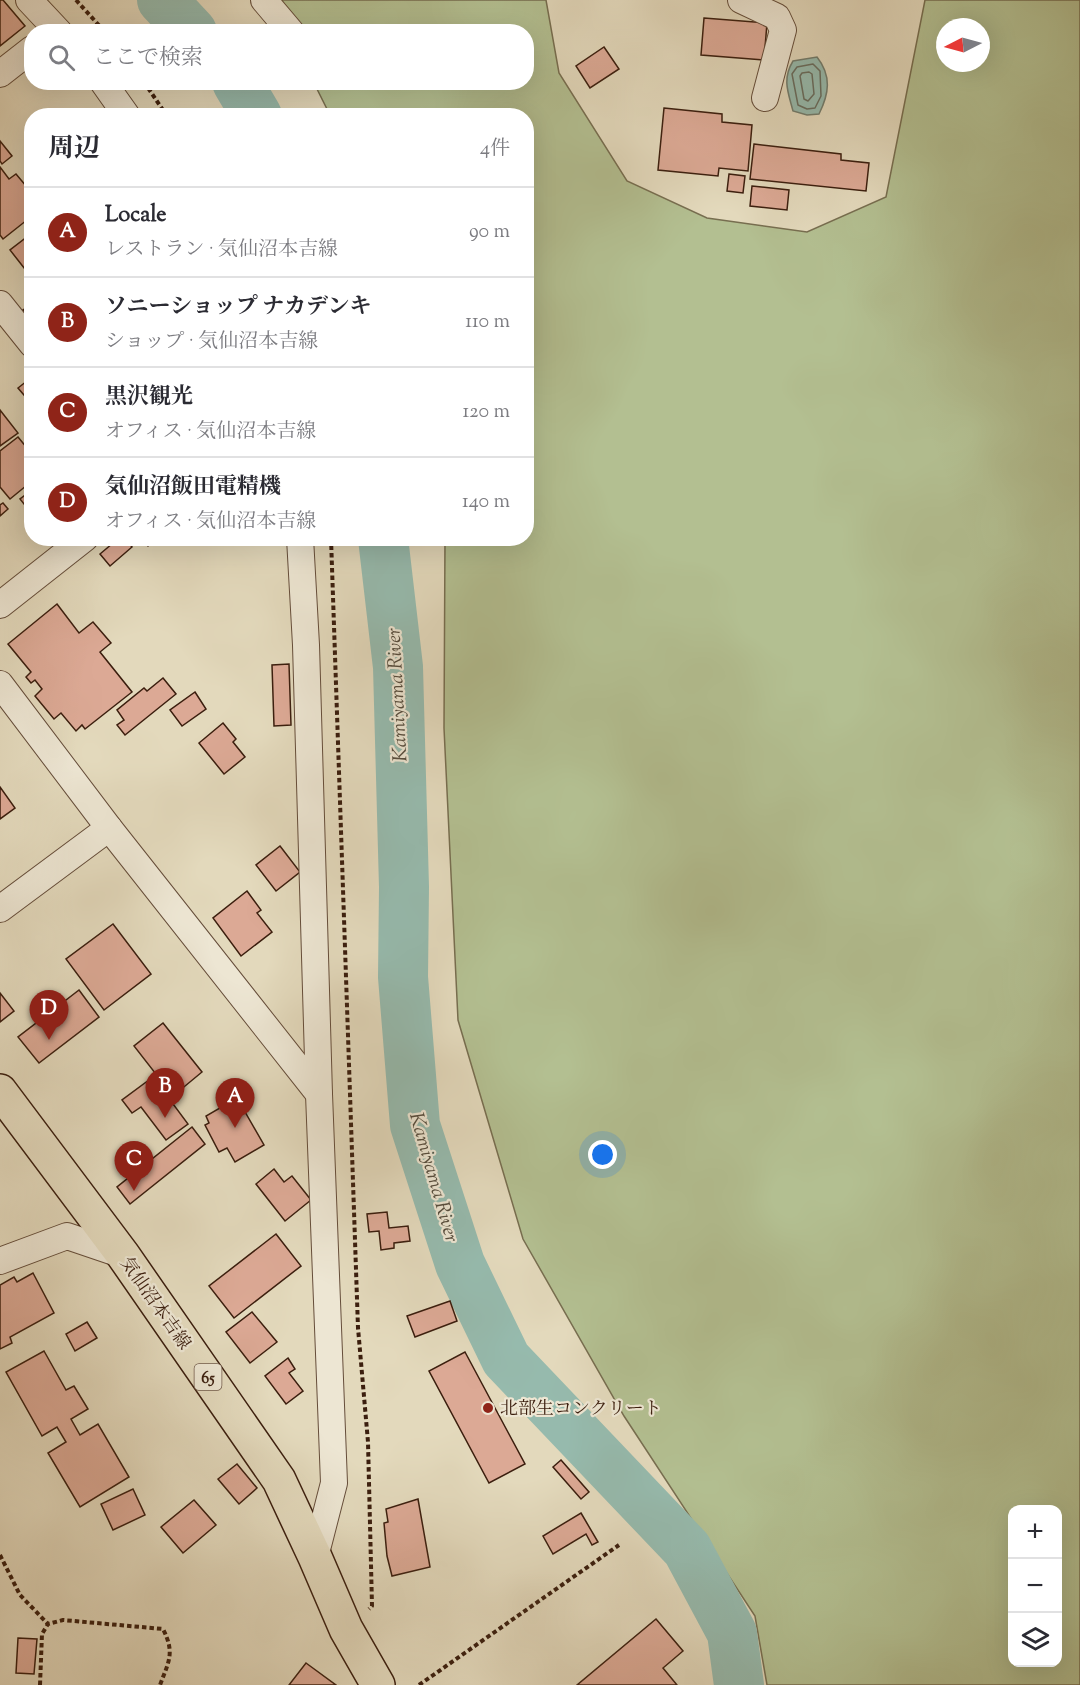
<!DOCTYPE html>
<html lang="ja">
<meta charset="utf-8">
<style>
body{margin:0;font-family:"Sorts Mill Goudy","Noto Serif JP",serif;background:#f7f7f7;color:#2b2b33}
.controls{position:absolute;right:18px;bottom:18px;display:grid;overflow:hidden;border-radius:12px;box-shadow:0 6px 24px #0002}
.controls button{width:54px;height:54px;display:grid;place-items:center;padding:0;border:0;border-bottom:2px solid #e1e1e2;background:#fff;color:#2b2b33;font:30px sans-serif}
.compass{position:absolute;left:936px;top:18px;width:54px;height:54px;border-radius:50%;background:#fff;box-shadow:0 6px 24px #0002;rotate:264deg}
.you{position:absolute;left:603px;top:1155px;width:21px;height:21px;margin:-15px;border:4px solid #fff;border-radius:50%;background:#1a73e8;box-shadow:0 0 0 9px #1a73e833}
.badge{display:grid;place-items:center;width:39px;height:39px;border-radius:50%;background:#8f2418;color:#fff;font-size:20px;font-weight:700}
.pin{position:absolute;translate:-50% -50px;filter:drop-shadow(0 2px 3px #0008)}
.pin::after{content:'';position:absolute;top:32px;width:21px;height:18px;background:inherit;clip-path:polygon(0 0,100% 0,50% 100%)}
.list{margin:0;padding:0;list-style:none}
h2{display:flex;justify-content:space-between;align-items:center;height:78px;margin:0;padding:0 24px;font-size:26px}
h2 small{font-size:20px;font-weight:400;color:#7c7c81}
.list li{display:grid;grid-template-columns:39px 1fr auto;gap:18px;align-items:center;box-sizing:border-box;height:90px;padding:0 24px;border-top:2px solid #e1e1e2}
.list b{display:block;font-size:22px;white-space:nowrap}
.list p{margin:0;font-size:20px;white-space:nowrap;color:#7c7c81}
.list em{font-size:20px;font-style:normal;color:#7c7c81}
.icon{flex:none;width:33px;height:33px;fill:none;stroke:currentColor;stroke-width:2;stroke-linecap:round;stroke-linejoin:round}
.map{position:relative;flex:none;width:1080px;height:1685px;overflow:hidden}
.search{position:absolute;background:#fff;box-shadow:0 6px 24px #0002;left:24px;top:24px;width:510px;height:66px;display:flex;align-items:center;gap:15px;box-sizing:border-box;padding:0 21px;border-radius:24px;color:#7c7c81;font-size:22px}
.panel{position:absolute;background:#fff;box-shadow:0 6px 24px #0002;left:24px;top:108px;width:510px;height:438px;border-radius:24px}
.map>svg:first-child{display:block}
.green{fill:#b3bf91;stroke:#776e50;stroke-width:1.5;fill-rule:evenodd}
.water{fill:#96baad;stroke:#727c6d;stroke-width:1.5}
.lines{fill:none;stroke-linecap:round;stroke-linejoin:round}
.shore{stroke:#686c5e;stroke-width:1.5}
.river{stroke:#96baad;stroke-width:50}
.building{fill:#dca995;stroke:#3b1e0e;stroke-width:1.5}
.street-casing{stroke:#654d3a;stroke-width:28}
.primary-casing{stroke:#3b1e0e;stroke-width:36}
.path{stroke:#3b1e0e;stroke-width:4;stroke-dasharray:4.5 3;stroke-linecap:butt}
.street{stroke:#ede6d3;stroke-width:26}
.primary{stroke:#e3d9bc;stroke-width:33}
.poi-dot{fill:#8f2418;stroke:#ede6d3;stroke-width:2}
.labels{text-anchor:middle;stroke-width:4.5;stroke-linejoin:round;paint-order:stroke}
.shield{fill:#ede6d3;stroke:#705a49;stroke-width:1.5}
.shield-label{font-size:16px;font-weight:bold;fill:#3b1e0e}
.street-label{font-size:18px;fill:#3b1e0e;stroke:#ede6d3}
.poi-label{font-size:18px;fill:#3b1e0e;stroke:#ede6d3;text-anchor:start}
.water-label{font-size:20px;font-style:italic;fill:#564d3e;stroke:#ede6d3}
</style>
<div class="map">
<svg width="1080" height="1685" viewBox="0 0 1080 1685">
<rect width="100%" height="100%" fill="#e3d9bc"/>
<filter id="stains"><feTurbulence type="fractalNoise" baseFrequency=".00333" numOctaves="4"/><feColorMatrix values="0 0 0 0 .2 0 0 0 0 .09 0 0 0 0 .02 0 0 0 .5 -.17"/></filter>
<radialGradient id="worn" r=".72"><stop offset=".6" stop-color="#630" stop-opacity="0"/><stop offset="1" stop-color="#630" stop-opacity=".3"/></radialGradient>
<path class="green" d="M272 0H546L559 73 627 181 707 218 807 232 886 197 925 0H1080V1685H767L755 1616 624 1416 523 1239 458 1020 444 728 445 539 526 538V116L330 115 314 83 526 82V32L288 31ZM945 27H981V63H945ZM1012 1510H1058V1662H1012Z"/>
<path class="water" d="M817 57C832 76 829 94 819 114L807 115 793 111C788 92 782 79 793 61Z"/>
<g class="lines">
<g class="shore">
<path d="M813 64 820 71 821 96 815 108 807 109 798 105 792 74 797 67Z"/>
<path d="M809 72 812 74 814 94 808 101 804 99 800 76 802 73Z"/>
</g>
<g class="river">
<path d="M162 0 192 32"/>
<path d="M237 82 257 116"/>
<path d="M383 538 398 667 404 887 403 977 415 1125 460 1264 506 1359 687 1549 732 1633 739 1685"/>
</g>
</g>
<g class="building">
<path d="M0 0H3L25 26 0 46Z"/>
<path d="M704 18 767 23 764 60 701 55Z"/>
<path d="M604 47 619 69 590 88 576 66Z"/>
<path d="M664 108 722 114V122L752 125 748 171 719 168 718 176 658 170Z"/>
<path d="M0 141 12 156 2 164 0 161Z"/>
<path d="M754 144 841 154V160L869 163 866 191 750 179Z"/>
<path d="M0 167 9 179 16 174 32 193V216L3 239 0 235Z"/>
<path d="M729 174 745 176 743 193 727 191Z"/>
<path d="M752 186 789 190 787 210 750 206Z"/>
<path d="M32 233V278L10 250Z"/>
<path d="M32 304V322L23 310Z"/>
<path d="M32 377V398L29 401 18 388Z"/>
<path d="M32 405V419L25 411Z"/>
<path d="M0 410 18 433 0 446Z"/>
<path d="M18 437 32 454V481L10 499 0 487V451Z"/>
<path d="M32 490V514L20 499Z"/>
<path d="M3 503 8 509 0 516V505Z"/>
<path d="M119 538H125L132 547 110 566 100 554Z"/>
<path d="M142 538H157L148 546Z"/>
<path d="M57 604 79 633 93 622 111 643 100 652 132 692 85 729 82 725 76 731 61 713 54 719 35 696 42 689 35 680 31 683 26 677 31 672 8 644Z"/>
<path d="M289 664 291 725 274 726 272 665Z"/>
<path d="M163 678 176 694 125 735 117 725 124 720 117 710 144 688 147 691Z"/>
<path d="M195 692 206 709 182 726 170 710Z"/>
<path d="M223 723 236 739 233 742 245 757 224 774 199 743Z"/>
<path d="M0 787 15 808 0 819Z"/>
<path d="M280 846 300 872 276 891 256 865Z"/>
<path d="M247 891 261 910 257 913 272 932 241 956 213 918Z"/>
<path d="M113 924 151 974 104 1010 66 959Z"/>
<path d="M79 990 99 1017 39 1063 18 1037Z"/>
<path d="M0 993 14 1011 0 1022Z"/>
<path d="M163 1023 202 1072 173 1096 134 1046Z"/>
<path d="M153 1077 188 1124 166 1140 141 1107 132 1113 122 1100Z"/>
<path d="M237 1098 264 1145 235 1162 227 1148 219 1152 205 1125 209 1123 206 1116Z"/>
<path d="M192 1127 205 1144 130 1204 117 1187Z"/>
<path d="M274 1169 284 1182 292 1176 311 1200 285 1221 256 1184Z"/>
<path d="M387 1212 389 1228 408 1226 410 1241 394 1243V1248L381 1250 379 1231 369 1232 367 1214Z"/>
<path d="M276 1234 301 1266 234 1318 209 1286Z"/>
<path d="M33 1273 54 1313 10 1337 12 1343 0 1349V1285L14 1277 17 1282Z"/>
<path d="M450 1301 457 1321 415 1337 407 1316Z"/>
<path d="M252 1312 277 1342 250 1363 226 1332Z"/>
<path d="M87 1322 97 1338 75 1351 66 1334Z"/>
<path d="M44 1351 66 1390 74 1386 88 1409 71 1419 80 1435 98 1424 129 1477 80 1507 48 1453 66 1442 57 1427 42 1436 6 1372Z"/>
<path d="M465 1352 525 1464 489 1483 429 1371Z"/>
<path d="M288 1358 295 1369 289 1373 303 1391 286 1404 265 1376Z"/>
<path d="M561 1460 589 1492 581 1499 553 1467Z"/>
<path d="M237 1464 257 1488 239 1504 218 1479Z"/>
<path d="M133 1489 145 1515 113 1530 101 1504Z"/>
<path d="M418 1499 430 1567 392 1576 387 1556 384 1523 388 1522 386 1509Z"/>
<path d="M194 1500 216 1525 183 1553 161 1527Z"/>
<path d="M581 1513 598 1542 592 1545 586 1534 553 1554 543 1536Z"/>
<path d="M656 1619 683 1651 663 1668 677 1685H577Z"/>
<path d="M18 1638 37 1639 34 1674 16 1673Z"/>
<path d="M306 1663 336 1685H289Z"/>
</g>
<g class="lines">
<g class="street-casing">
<g id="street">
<path d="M29 0 59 32"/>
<path d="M264 0 291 32"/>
<path d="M741 0 777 17 783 30 765 98"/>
<path d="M0 74 32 49"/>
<path d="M103 82 127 116"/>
<path d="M0 304 32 344"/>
<path d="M300 538 306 645 319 1094 334 1483 315 1557"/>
<path d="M0 605 85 538"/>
<path d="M0 684 109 828 319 1094"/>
<path d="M0 909 109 828"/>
<path d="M0 1261 67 1236 123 1255"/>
</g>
</g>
<g class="primary-casing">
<path id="primary" d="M0 1091 123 1255 279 1480 315 1557 346 1629 378 1685"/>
</g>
<g class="path">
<path d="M76 0 105 32"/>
<path d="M144 82 167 116"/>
<path d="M331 538 358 1328 368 1442 372 1606 369 1609"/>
<path d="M0 1555 20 1595 48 1624"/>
<path d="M40 1685 42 1634 48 1624 63 1620 163 1629C175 1653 169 1661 160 1685"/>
<path d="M419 1685 619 1545"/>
</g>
<use href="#street" class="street"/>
<use href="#primary" class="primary"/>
</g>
<circle class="poi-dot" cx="488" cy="1408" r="6"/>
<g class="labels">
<rect class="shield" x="194.5" y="1364" width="27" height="26" rx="4.5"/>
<g class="shield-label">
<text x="208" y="1383">65</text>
</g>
<g class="street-label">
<text transform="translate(156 1303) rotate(55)" y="6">気仙沼本吉線</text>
</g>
<g class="poi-label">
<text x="500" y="1414">北部生コンクリート</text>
</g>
<g class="water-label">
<text transform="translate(396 695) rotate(-93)" y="7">Kamiyama River</text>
<text transform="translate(435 1177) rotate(74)" y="7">Kamiyama River</text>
</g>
</g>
<rect width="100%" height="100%" filter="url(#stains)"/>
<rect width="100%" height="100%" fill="url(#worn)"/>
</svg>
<div class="controls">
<button>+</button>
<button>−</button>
<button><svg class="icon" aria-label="layers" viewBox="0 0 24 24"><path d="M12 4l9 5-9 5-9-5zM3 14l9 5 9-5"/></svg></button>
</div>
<svg class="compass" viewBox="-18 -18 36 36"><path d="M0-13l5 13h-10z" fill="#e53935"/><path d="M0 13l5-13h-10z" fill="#7c7c81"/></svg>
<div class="you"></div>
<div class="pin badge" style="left:235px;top:1128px">A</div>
<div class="pin badge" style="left:165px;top:1118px">B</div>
<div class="pin badge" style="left:134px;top:1191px">C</div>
<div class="pin badge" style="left:49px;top:1040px">D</div>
<div class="search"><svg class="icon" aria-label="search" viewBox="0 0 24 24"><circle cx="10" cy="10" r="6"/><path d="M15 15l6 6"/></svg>ここで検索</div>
<section class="panel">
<h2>周辺<small>4件</small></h2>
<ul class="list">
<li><span class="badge">A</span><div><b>Locale</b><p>レストラン · 気仙沼本吉線</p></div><em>90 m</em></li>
<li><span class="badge">B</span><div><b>ソニーショップ ナカデンキ</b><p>ショップ · 気仙沼本吉線</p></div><em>110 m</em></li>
<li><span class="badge">C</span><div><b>黒沢観光</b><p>オフィス · 気仙沼本吉線</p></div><em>120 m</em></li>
<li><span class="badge">D</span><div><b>気仙沼飯田電精機</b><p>オフィス · 気仙沼本吉線</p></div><em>140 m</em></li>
</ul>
</section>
</div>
